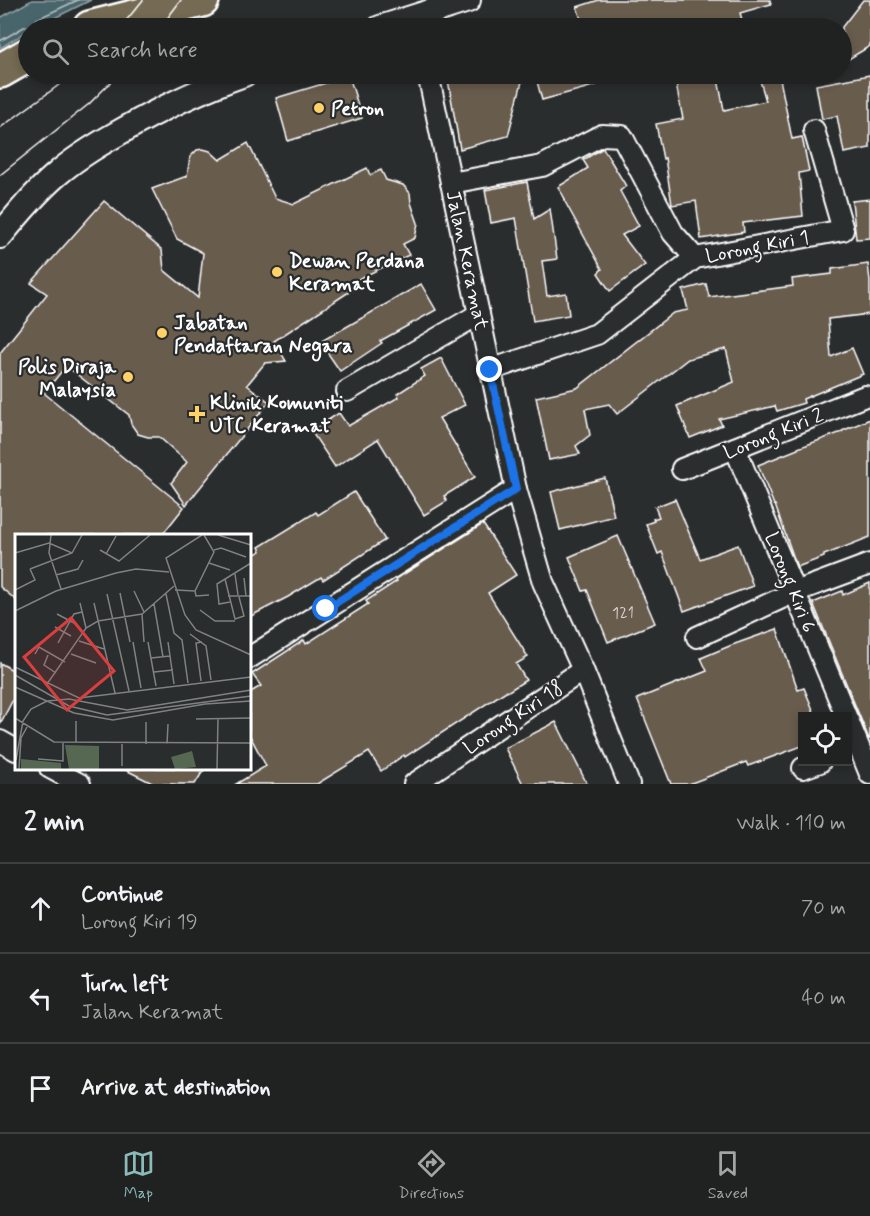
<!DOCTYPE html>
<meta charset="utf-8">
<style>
body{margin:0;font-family:Mynerve,sans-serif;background:#2d2f2f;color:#f1f3f6}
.controls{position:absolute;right:18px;bottom:18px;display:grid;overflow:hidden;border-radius:0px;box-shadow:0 3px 9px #0003}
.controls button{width:54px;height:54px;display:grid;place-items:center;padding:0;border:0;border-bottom:2px solid #3d3f40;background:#202222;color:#f1f3f6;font:30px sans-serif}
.stop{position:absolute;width:18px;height:18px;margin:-14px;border:4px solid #1a73e8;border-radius:50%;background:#fff}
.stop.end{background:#1a73e8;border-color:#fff;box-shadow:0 2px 6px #0008}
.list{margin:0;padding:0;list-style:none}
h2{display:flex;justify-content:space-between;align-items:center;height:78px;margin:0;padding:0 24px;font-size:26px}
h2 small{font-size:20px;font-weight:400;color:#a2a4a5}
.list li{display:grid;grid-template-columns:39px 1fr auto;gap:18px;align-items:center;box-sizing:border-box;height:90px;padding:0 24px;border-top:2px solid #3d3f40}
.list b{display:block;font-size:22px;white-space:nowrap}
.list p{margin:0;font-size:20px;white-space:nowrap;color:#a2a4a5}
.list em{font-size:20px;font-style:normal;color:#a2a4a5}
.icon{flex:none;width:33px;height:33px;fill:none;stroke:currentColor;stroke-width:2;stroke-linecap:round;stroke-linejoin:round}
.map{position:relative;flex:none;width:870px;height:784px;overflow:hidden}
.search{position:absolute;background:#202222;box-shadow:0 3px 9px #0003;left:18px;right:18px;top:18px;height:66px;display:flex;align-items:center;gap:15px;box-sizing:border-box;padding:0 21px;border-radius:33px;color:#a2a4a5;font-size:22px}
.sheet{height:348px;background:#202222}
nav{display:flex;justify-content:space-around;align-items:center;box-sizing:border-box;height:84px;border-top:2px solid #3d3f40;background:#202222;font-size:16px;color:#a2a4a5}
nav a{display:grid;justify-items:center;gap:3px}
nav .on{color:#8bbbb9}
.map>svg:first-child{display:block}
.water{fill:#48656c;stroke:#91a3a7;stroke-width:1.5}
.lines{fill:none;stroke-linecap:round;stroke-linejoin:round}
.shore{stroke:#b6c1c4;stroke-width:1.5}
.building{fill:#675b4e;stroke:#fff;stroke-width:1.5}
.minor-casing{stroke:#fff;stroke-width:24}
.tertiary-casing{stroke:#fff;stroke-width:28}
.motorway-casing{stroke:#fff;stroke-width:38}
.minor{stroke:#2a2d2e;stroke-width:20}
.tertiary{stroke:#2a2d2e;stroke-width:24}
.motorway{stroke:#746b52;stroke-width:33}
.tram{stroke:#fff;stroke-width:1.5}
.route{stroke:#1a73e8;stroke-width:8}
.poi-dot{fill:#ffd166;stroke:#2a2d2e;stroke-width:2}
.labels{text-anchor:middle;stroke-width:4.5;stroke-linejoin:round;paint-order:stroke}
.number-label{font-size:16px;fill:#d9d6d3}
.poi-label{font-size:20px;font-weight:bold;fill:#fff;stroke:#2a2d2e;text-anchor:start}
.street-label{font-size:20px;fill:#fff;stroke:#2a2d2e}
.inset-road{fill:none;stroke:#7f8182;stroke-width:1.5}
.view{fill:#da3e3e;fill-opacity:0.15;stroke:#da3e3e;stroke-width:3}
.inset-edge{fill:none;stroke:#fff;stroke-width:3}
</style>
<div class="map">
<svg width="870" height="784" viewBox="0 0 870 784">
<rect width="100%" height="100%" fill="#2a2d2e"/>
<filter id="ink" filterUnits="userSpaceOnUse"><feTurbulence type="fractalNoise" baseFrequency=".0167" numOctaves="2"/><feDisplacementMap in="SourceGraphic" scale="12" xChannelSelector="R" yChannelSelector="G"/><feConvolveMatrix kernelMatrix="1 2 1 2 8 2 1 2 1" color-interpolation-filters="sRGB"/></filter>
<g filter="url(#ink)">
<path class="water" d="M32 0H91L34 28H28V31L0 48V18Z"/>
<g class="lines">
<path class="shore" d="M0 41 24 27 31 26 37 19 78 0"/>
</g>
<g class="building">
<path d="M599 0H770L771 4 740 13 743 23 724 28H584L577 7Z"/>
<path d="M863 0H870V46L842 63V27Z"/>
<path d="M447 74H524L508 136 460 149Z"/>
<path d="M535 74H622V77L586 88 542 100Z"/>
<path d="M674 74H717L724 110 766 101 758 74H779L792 139 802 137 809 171 799 173 803 216 743 223 744 232 701 239 696 201 672 205 665 158 663 159 656 124 683 119Z"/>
<path d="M870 75V148L844 153 837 116 822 119 816 85Z"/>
<path d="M349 76 362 118 288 141 276 98Z"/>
<path d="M248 143 275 198 294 204 367 168 370 175 381 170 386 180 403 185 410 193 411 203 418 223 415 238 403 244 409 255 341 287 352 290 274 341 286 361 265 363 247 385 269 402 186 505 171 483 187 462 159 437H148L138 434 131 424 129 415 66 366 44 393 184 507 162 535H16V600L0 587V353L47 294 31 283 104 201 162 250 164 270 198 298 203 253 177 239 152 189 187 176 190 157 197 150 203 149 210 151 220 160Z"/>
<path d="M603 148 626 186 620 191 639 226 622 235 645 265 610 291 598 273 602 269 564 200 565 199 558 187 588 168 583 160Z"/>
<path d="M527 182 534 219 550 209 557 259 542 261 547 296 566 293 569 315 533 321 516 218 491 223 485 190Z"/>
<path d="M870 199V238L856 239 852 201Z"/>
<path d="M868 264 870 281V314L828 319 831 357 852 348 863 374 803 399 804 403 777 411 775 406 719 419 722 425 690 438 677 406 734 382 726 349 688 359 617 414 609 404 585 409 590 435 576 446 580 454 549 460 536 397 577 388 673 313 688 310 683 290 706 284 709 297 793 286 792 279 832 274V269Z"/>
<path d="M421 284 436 310 380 341 382 343 340 371 320 342Z"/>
<path d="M441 358 465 405 439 418 475 477 444 496 447 501 424 515 378 439 335 467 311 431 339 413 348 426 399 397 397 394 425 376 421 369Z"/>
<path d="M870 419V537L824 555V557L797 567 775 505H774L758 465 798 449V448L842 432V431Z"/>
<path d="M605 478 614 516 560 530 551 492Z"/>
<path d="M354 492 385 540 323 580 321 577 288 597 249 617V557L261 551 259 547 316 512 318 515Z"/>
<path d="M675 499 700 559 738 545 753 586 684 611 662 552 658 554 646 524 654 521 653 519 659 517 655 507Z"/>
<path d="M483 524 516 575 488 593 528 657 516 664 526 680 507 692 506 691 405 757 404 755 381 771 369 752 317 784H236L266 766 249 734V693L261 686 252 674 304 640 306 644 368 604 366 601 397 581 396 579Z"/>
<path d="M618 536 655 623 608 642 587 590 583 591 569 557Z"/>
<path d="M870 583V739H869L813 603 842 591 843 595Z"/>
<path d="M777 629 798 690 804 688 816 717H802V746L748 766 746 762 689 784H671L637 699 707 671 701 658 732 645Z"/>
<path d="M0 663 16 672V694L0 724Z"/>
<path d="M556 722 587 784H523L505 748Z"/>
<path d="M122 768H205L195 784H154Z"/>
</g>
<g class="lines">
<g class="minor-casing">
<g id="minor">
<path d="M428 74 516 489 543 582 583 670 629 784"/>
<path d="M451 183 542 166 602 135 622 136 673 233 695 258"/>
<path d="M490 370 597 334 695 258 843 230 814 130"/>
<path d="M347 391 479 314"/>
<path d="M735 448 846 716"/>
<path d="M682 469 865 396"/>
<path d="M697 637 795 592 870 564"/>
<path d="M249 658 516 489"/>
<path d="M848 720 870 774"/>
<path d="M0 741 16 750"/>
<path d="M50 768 80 784"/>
<path d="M803 768 820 762"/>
<path d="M414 784 583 670"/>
</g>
</g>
<g class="tertiary-casing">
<g id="tertiary">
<path d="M380 28 468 0"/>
<path d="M0 236C17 215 35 193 56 175 75 158 97 145 120 132 160 109 201 89 244 74"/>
</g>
</g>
<g class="motorway-casing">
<g id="motorway">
<path d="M90 28 202 0"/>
<path d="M0 71 28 55"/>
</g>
</g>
<use href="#minor" class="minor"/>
<use href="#tertiary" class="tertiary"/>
<use href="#motorway" class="motorway"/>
<g class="tram">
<path d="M120 28 143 0"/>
<path d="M160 28 181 0"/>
<path d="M0 128 74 74"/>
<path d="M0 175 89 104 119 74"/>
</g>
</g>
</g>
<g class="lines" filter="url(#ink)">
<path class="route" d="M326 609 516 489 490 370"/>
</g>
<g class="poi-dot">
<circle cx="319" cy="108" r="6"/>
<circle cx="277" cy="272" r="6"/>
<circle cx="162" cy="333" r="6"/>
<circle cx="128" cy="377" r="6"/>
<path d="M194 405h6v6h6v6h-6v6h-6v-6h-6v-6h6z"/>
</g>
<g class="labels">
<g class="number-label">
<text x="623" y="618">121</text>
</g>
<g class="poi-label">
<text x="331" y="115">Petron</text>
<text x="289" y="267">Dewan Perdana<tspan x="289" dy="23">Keramat</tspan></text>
<text x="174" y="329">Jabatan<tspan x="174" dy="23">Pendaftaran Negara</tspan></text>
<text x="116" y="373" text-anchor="end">Polis Diraja<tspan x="116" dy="23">Malaysia</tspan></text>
<text x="210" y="409">Klinik Komuniti<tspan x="210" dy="23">UTC Keramat</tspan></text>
</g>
<g class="street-label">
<text transform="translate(757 246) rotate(-11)" y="7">Lorong Kiri 1</text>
<text transform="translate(468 260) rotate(78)" y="7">Jalan Keramat</text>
<text transform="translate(773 433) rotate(-22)" y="7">Lorong Kiri 2</text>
<text transform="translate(791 582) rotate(68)" y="7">Lorong Kiri 6</text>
<text transform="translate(513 717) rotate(-34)" y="7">Lorong Kiri 18</text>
</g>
</g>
<g transform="translate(15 534)">
<rect width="236" height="236" fill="#2a2d2e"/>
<path d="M6 225 46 229V235H6Z" fill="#576852"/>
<path d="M50 211 84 212V235H54ZM177 217 181 233 160 235 156 223Z" fill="#576852"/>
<path class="inset-road" d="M36 1 34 19 46 55M187 1 151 24 170 81 181 96 236 121M203 1 236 11M85 16 104 27 135 1M199 16 206 14 231 23M0 19 34 9 57 19M91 20 101 2M194 29 215 36M15 35 57 19 67 1M220 40 223 61M41 41 63 35 68 26M229 44 231 62M210 45 220 85 229 82 224 63M0 56 20 46 15 35M160 56 180 57M119 57 129 78M180 57 199 18 189 1M180 57 181 62 194 61M105 59 115 108M92 60 114 157M151 60 159 99 167 106 173 149M213 62H236M215 68 204 70 202 50 236 29M65 69 71 94M79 69 100 159M139 70 148 123M185 76 200 87H220M0 77 41 57 101 39 121 35 154 38M42 80 59 89M127 80 129 108M40 93 56 102M175 100 191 112 196 146M64 107 89 115M118 108 126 154M133 108 141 152M153 108 159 150M43 109 59 80 67 78M20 120 24 113 50 128M56 120 81 129M33 121 29 131 41 139M136 124 155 122M0 133 64 164 236 143M139 138 158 136M0 141 54 172 92 181 236 162M186 147 181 109 187 108M32 150 71 94 83 87 127 80 159 52M0 153 59 179 98 186 190 170 236 167M0 184 39 208 236 209M181 185 236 184M61 209V187M131 210V188M152 210 153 190M23 225 48 227V209M1 226 8 187 16 175 32 167 54 165 112 176 236 156M107 232V210M4 235 6 204 12 193M202 235 203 185"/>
<path class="view" d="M56 84 99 137 52 176 9 123Z"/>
<rect width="236" height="236" class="inset-edge"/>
</g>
</svg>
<div class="controls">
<button><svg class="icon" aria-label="locate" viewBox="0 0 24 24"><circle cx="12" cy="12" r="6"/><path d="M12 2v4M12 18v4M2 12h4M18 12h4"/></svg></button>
</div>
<div class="stop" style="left:326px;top:609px"></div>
<div class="stop end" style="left:490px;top:370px"></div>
<div class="search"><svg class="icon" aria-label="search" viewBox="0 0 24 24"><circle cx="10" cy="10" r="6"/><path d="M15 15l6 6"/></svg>Search here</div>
</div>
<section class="sheet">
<h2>2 min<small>Walk · 110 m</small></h2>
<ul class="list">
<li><svg class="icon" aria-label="ahead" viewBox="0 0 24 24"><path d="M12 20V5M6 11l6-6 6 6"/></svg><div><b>Continue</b><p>Lorong Kiri 19</p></div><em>70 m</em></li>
<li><svg class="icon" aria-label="left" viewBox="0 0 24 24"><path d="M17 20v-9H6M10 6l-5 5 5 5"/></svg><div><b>Turn left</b><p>Jalan Keramat</p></div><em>40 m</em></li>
<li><svg class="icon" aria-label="arrive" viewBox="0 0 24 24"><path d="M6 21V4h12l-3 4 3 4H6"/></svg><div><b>Arrive at destination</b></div></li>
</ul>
</section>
<nav>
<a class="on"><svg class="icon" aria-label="map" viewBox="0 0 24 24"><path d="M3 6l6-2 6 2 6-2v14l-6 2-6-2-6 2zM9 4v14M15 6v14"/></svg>Map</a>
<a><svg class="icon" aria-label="directions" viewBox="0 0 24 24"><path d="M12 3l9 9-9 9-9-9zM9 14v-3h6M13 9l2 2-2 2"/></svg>Directions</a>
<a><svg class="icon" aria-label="saved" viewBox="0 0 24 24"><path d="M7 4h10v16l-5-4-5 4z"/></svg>Saved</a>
</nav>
